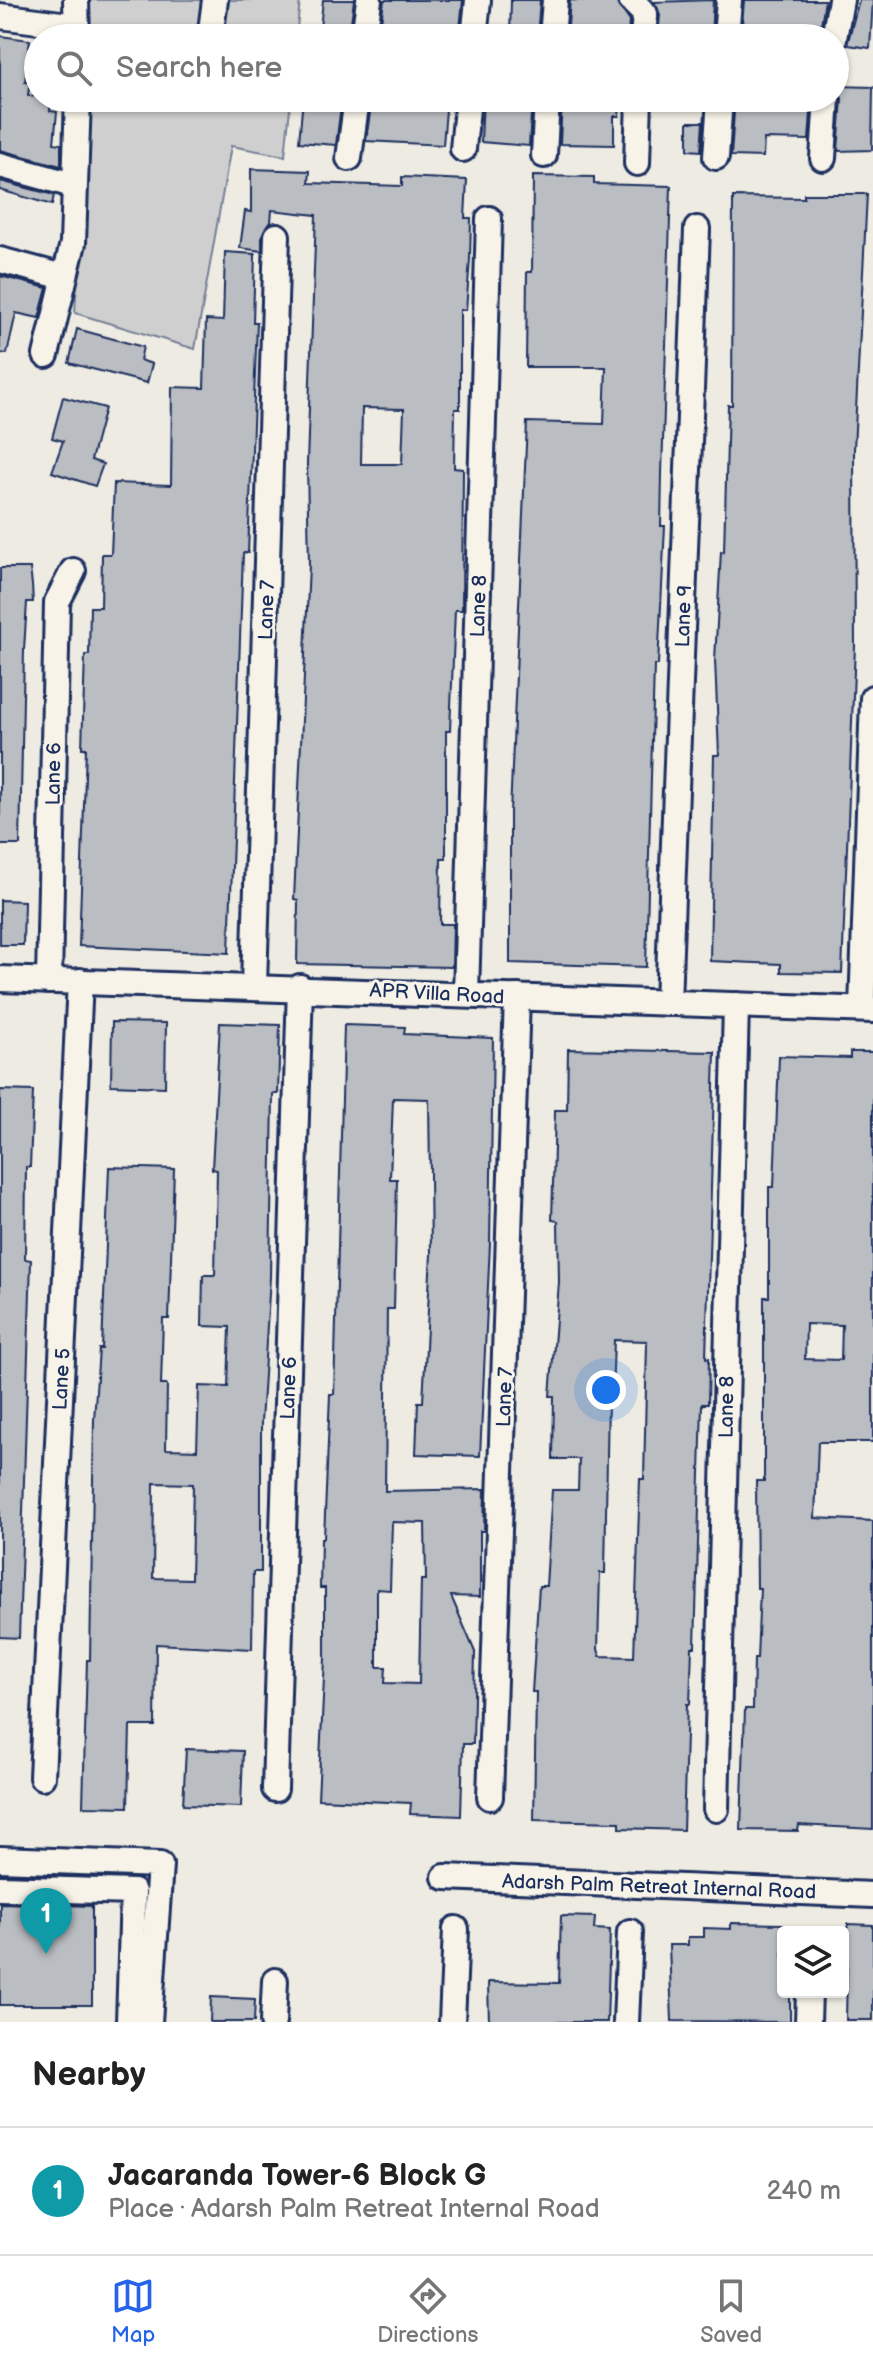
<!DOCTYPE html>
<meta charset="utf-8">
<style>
body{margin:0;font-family:"Balsamiq Sans",sans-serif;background:#f2f2f2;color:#222}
.controls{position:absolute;right:24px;bottom:24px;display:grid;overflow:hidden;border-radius:8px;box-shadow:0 2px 6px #0004}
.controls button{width:72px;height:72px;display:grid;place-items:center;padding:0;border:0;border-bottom:2px solid #e0e0e0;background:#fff;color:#222;font:40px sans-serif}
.you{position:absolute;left:606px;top:1390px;width:28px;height:28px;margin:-20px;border:6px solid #fff;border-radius:50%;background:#1a73e8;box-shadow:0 0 0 12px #1a73e833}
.badge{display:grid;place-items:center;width:52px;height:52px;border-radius:50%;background:#2563eb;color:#fff;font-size:26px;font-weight:700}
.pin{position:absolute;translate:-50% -66px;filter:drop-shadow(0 2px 4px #0008)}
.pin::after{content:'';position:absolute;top:42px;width:28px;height:24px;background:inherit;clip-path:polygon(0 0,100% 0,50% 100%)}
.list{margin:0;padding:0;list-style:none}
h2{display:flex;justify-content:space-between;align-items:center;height:104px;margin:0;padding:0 32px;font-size:34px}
h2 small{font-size:26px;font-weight:400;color:#767676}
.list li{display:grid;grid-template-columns:52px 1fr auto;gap:24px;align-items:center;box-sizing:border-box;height:128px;padding:0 32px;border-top:2px solid #e0e0e0}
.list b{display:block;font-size:30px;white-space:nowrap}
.list p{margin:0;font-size:26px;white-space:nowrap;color:#767676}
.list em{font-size:26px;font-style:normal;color:#767676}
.icon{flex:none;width:44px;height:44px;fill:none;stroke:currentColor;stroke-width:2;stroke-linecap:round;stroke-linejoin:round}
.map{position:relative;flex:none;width:873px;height:2022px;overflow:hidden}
.search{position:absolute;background:#fff;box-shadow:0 2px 6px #0004;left:24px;right:24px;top:24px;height:88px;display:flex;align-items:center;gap:20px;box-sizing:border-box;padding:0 28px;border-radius:44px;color:#767676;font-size:30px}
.sheet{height:232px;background:#fff}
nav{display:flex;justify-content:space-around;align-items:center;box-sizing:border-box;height:112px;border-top:2px solid #e0e0e0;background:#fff;font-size:22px;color:#767676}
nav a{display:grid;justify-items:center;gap:4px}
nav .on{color:#2563eb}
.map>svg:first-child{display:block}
.green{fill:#cfcfcf;stroke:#757f96;stroke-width:2}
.building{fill:#babdc2;stroke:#1b2f5e;stroke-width:2;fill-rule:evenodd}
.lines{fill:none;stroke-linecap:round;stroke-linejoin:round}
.minor-casing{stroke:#1b2f5e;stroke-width:30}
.minor{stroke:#f7f3e8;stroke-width:24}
.labels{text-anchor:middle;stroke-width:6;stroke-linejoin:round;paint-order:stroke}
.street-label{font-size:20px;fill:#1b2f5e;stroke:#f7f3e8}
</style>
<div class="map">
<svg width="873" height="2022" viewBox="0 0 873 2022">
<rect width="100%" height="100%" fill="#eeebe2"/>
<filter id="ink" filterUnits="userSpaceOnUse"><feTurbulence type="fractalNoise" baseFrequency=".0125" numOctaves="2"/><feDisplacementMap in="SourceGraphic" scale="16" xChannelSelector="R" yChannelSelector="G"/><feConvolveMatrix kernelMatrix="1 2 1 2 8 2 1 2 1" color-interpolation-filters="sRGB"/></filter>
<g filter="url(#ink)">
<g class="green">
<path d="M83 0H300L296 38H84Z"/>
<path d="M85 98H291L285 156 231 146 195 349 75 313 85 144Z"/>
</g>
<g class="building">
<path d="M323 0H354L349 38H319Z"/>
<path d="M384 0H463L459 38H379Z"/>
<path d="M511 0H540L537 38H510Z"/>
<path d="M570 0 616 1 629 20 628 38H567Z"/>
<path d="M713 0 711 38H658L660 15 654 2Z"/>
<path d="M744 0H825L819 38H741Z"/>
<path d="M859 0H873L870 48 847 45Z"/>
<path d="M0 36 30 40 25 82 30 83 28 95 51 99 50 111 57 112 54 143 61 144V166L0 150Z"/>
<path d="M836 86 873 87 872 150 838 151 842 99Z"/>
<path d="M303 98H342L336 145 299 142Z"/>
<path d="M372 98H447L443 145 366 141Z"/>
<path d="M483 98H532L529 146 481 142Z"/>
<path d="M562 98H621L619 116H614V145L560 144Z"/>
<path d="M735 98H812L809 140 764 139 763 157 731 156Z"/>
<path d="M688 122H703L701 151 688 150Z"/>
<path d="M251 169 310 171 309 183 402 186V177L467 180 465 218H471L470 259 466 310H460V409H455L454 468 463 469 462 610H455L450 731H446V858H441L440 924H453L452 967 297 964 298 900 294 899 309 565 307 463 316 215 272 210 271 222 262 235V251L240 248 245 211 251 212ZM362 408 404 409 402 464H361Z"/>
<path d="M533 176 594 177V184L671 186 662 473 661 526H665L658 665H654L646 967 510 963V813L527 422 604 424 606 367H526L527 272H532Z"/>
<path d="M0 181 54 195 52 205 0 190Z"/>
<path d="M804 194H867L854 449 855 646 842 973 781 972V964L710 961 714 755H719L715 660 721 551 724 552 728 405H732L733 197 804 198Z"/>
<path d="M225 252 255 254 253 322H257L248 553H243L229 953 79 946 86 748H82L85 655H89L90 607H101L102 554H111L114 483 171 485 172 387 204 388 206 320 223 321Z"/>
<path d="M0 276 47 288 39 318 16 313 7 354 0 353Z"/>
<path d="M77 329 143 347 140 360 152 364 147 383 69 363Z"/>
<path d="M63 397 105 408 91 460 103 464 95 486 52 472 63 441 52 438Z"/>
<path d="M0 568H30L32 585 33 602H27L24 650 20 845H0Z"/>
<path d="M0 900 24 901 23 945H0Z"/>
<path d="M112 1022 166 1023 165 1087 111 1085Z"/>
<path d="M220 1023 280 1025 278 1094H273L270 1277 261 1423V1572H253L252 1649 156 1644 155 1726H130L128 1807 83 1806 87 1660H90L94 1420 99 1349H102L109 1167 174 1169 169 1319H163L161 1385H167L166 1449 197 1450 199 1386 228 1387 230 1327 202 1326 203 1275H215L217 1170 212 1169ZM154 1483 193 1484 191 1579 153 1578Z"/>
<path d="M344 1025 405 1027 404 1034 493 1038 490 1243 480 1456 416 1454 418 1402H423L431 1254 429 1099 393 1098 390 1179H397L394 1309H387L385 1491 485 1489 484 1531H480V1597L451 1596 475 1652 473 1744H463L461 1816 410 1814 411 1803 318 1799 325 1658V1588H320L321 1538H324L330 1394H334ZM392 1522 425 1523 426 1580H421L419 1684 385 1683 386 1667H377V1589L390 1590Z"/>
<path d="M568 1049 715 1052 706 1358H709L708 1404H702L695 1647H692L690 1704H687L683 1830 620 1828V1822L534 1820 536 1692H532L539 1586H546L552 1490H578L579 1459H553L554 1396H550L559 1282 558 1221 552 1220 555 1110H567ZM614 1340 647 1341 644 1479H640L634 1657 600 1656 598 1649 600 1573H605L608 1398H612Z"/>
<path d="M850 1052H873V1442H818L815 1518 873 1521V1829L799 1825 798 1831 741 1830 745 1709H753L754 1659H757L760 1588H757L756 1481H764V1297H769V1187H774L779 1056 850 1058ZM806 1324 842 1325 841 1360 805 1359Z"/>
<path d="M0 1090 33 1091 30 1167H26L25 1259 31 1260 19 1638 0 1637Z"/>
<path d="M186 1749 243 1751 241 1807 183 1805Z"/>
<path d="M0 1903 92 1906V2005H0Z"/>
<path d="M561 1916 595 1917 594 1929 610 1930 607 2022H489L488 1982 559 1983Z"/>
<path d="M731 1923 783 1924V1992H790V2022L672 2021 669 1945H688V1937H704V1928L731 1929Z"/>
<path d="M848 1924 873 1925V2020H846Z"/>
<path d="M211 1997 255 1999 254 2022H210Z"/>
</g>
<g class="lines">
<g class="minor-casing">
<g id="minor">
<path d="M76 0 77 38"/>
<path d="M631 0 645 14 643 38"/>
<path d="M0 16 76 26"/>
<path d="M210 38 215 0"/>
<path d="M364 38 369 0"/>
<path d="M474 38 478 0"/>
<path d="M552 38 555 0"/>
<path d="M726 38 729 0"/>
<path d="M834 38 841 0"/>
<path d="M463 149 468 98"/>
<path d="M544 155 547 98"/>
<path d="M716 157 720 98"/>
<path d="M349 158 357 98"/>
<path d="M823 158 827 98"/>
<path d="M637 163 639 98"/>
<path d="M0 165 73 185"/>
<path d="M0 260 64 277"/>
<path d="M46 355 73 243 78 98"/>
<path d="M0 979 873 1010"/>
<path d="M49 981 57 602 73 571"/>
<path d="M254 985 277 236"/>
<path d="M466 994 489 219"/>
<path d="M668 1003 697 229"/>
<path d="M862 1009 873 698"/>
<path d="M42 1777 80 981"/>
<path d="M275 1789 300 987"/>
<path d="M490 1797 517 997"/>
<path d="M716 1809 736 1005"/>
<path d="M0 1859 160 1865 149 2022"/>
<path d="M445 1877 873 1895"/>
<path d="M0 1888 133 1892 129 2022"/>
<path d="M273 2022 275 1981"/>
<path d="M452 2022 456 1929"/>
<path d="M626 2022 630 1932"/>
<path d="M808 2022 809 1992"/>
</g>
</g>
<use href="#minor" class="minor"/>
</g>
</g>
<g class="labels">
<g class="street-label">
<text transform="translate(478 606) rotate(-88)" y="7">Lane 8</text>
<text transform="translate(266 610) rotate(-88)" y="7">Lane 7</text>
<text transform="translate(683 616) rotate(-88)" y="7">Lane 9</text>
<text transform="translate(53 774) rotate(-89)" y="7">Lane 6</text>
<text transform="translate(437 993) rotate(3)" y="7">APR Villa Road</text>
<text transform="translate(61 1379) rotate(-87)" y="7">Lane 5</text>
<text transform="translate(288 1388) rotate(-88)" y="7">Lane 6</text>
<text transform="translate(504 1397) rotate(-88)" y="7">Lane 7</text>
<text transform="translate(726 1407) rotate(-89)" y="7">Lane 8</text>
<text transform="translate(659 1886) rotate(2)" y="7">Adarsh Palm Retreat Internal Road</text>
</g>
</g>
</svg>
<div class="controls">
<button><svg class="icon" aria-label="layers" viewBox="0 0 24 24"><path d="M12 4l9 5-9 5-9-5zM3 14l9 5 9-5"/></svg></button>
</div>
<div class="you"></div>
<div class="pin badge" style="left:46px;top:1954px;background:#0f9aa8">1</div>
<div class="search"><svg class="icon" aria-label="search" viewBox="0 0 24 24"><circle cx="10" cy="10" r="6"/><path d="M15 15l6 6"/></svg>Search here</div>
</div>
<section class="sheet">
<h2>Nearby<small></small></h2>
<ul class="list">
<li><span class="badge" style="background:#0f9aa8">1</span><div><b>Jacaranda Tower-6 Block G</b><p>Place · Adarsh Palm Retreat Internal Road</p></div><em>240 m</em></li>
</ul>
</section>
<nav>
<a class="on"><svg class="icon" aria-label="map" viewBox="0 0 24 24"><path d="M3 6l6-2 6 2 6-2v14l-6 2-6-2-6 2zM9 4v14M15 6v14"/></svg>Map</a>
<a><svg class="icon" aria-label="directions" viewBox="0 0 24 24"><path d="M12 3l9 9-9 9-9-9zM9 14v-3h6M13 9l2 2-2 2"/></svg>Directions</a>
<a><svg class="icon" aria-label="saved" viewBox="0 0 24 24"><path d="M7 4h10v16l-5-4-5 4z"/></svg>Saved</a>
</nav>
